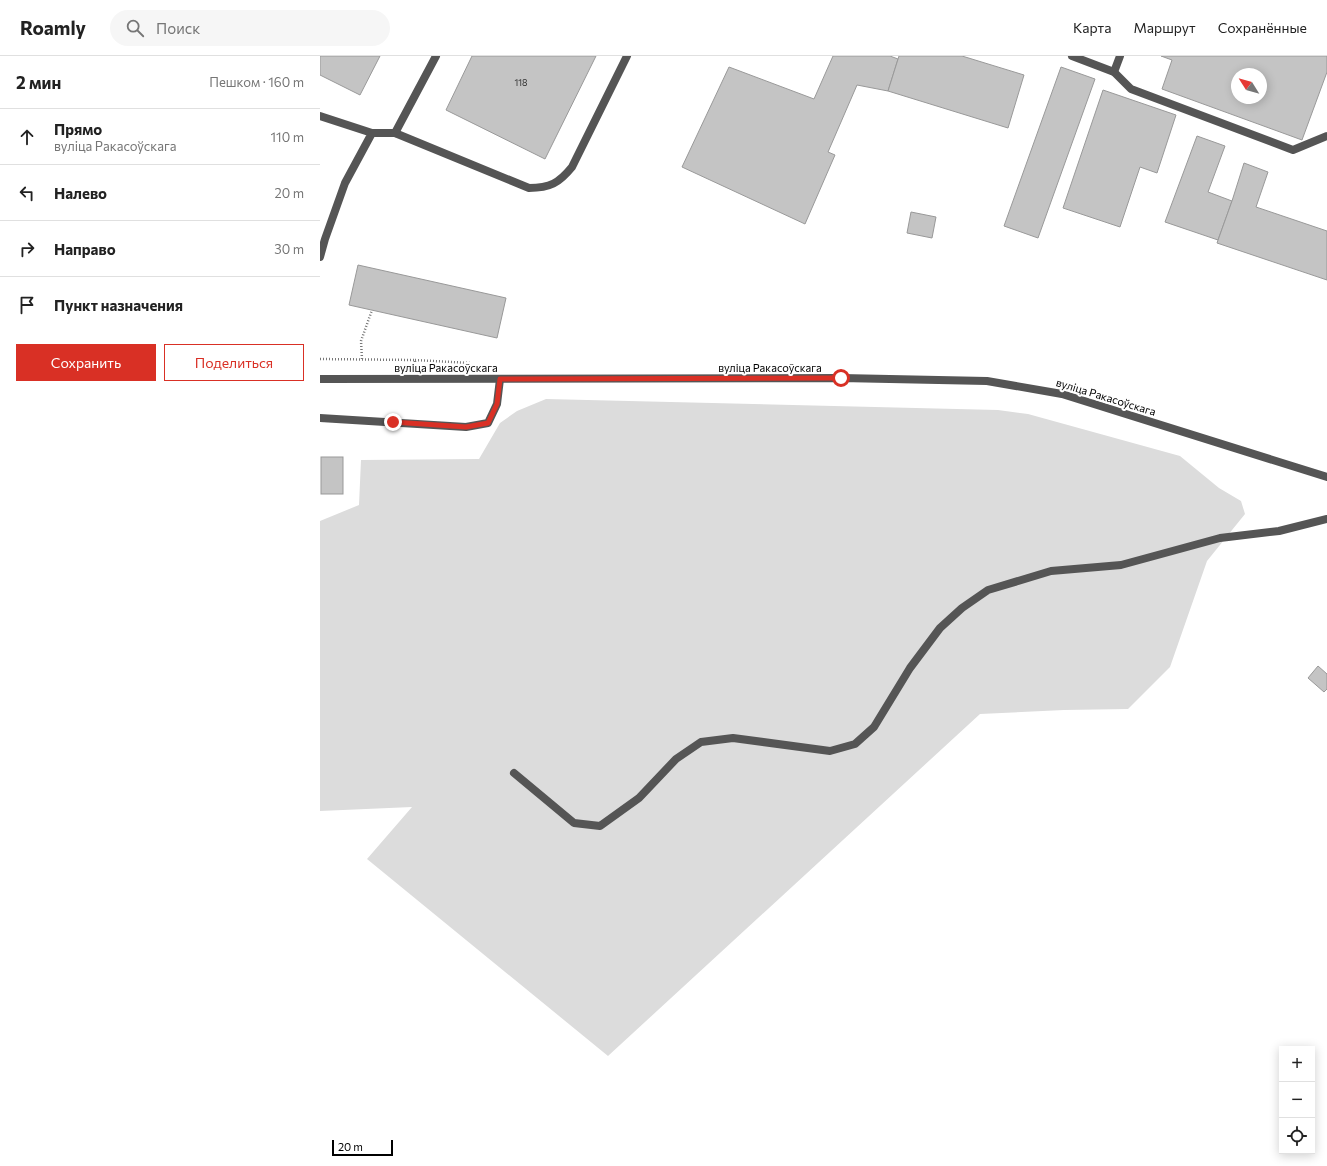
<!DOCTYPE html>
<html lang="ru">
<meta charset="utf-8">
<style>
body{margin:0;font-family:Commissioner,sans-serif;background:#f6f6f6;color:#222}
.controls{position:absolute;right:12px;bottom:12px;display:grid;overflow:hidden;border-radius:0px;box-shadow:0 2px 10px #0003}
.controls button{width:36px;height:36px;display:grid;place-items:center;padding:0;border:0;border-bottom:1px solid #e0e0e0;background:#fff;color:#222;font:20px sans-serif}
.compass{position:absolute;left:911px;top:12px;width:36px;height:36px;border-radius:50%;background:#fff;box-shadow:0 2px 10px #0003;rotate:307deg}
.scale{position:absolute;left:12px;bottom:10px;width:61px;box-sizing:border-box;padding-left:4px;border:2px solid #000;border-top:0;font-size:11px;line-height:14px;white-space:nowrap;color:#000;-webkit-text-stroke:3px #fff;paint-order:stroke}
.stop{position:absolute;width:12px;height:12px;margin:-9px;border:3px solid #d93025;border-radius:50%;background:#fff}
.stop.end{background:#d93025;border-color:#fff;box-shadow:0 1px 4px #0008}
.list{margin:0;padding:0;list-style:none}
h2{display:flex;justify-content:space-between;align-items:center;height:52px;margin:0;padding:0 16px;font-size:17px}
h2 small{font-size:13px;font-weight:400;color:#767676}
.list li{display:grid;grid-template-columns:26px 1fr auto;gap:12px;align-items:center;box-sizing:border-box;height:56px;padding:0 16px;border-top:1px solid #e0e0e0}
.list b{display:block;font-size:15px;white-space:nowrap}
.list p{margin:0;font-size:13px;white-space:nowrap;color:#767676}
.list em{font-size:13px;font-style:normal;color:#767676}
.actions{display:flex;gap:8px;padding:12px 16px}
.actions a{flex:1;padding:9px 0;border:1px solid #d93025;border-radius:0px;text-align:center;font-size:14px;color:#d93025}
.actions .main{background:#d93025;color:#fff}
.icon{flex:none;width:22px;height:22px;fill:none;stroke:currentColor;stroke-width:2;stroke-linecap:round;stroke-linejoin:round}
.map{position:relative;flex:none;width:1007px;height:1110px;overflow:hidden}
header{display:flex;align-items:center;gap:24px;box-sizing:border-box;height:56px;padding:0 20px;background:#fff;border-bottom:1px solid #e0e0e0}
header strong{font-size:19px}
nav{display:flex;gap:22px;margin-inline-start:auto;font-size:14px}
.search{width:280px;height:36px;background:#f6f6f6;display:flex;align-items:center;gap:10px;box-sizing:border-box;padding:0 14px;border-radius:22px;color:#767676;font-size:15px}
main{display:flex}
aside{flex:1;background:#fff}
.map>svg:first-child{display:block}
.green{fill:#dcdcdc}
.building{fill:#c4c4c4;stroke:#999;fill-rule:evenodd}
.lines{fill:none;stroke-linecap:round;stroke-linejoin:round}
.path{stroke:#777;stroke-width:2.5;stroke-dasharray:1 2;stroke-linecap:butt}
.service{stroke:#555;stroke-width:8}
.tertiary{stroke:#555;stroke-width:8}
.route{stroke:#d93025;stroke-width:5}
.labels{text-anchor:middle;stroke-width:4;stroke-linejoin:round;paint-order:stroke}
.number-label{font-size:9px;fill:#313131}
.street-label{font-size:11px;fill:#000;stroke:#fff}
</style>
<header>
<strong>Roamly</strong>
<div class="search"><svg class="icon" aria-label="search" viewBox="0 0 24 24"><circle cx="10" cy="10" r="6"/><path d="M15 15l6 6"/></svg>Поиск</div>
<nav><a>Карта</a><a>Маршрут</a><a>Сохранённые</a></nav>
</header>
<main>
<aside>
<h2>2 мин<small>Пешком · 160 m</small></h2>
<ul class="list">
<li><svg class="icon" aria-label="ahead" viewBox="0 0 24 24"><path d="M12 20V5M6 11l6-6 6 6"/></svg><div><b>Прямо</b><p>вуліца Ракасоўскага</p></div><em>110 m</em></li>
<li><svg class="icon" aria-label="left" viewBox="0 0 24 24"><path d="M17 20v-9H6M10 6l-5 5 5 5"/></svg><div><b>Налево</b></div><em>20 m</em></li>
<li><svg class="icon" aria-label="right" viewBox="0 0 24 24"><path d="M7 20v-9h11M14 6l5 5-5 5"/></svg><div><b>Направо</b></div><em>30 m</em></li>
<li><svg class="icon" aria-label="arrive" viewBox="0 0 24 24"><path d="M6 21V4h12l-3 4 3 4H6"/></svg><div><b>Пункт назначения</b></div></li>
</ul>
<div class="actions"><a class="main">Сохранить</a><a>Поделиться</a></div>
</aside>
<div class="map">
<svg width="1007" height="1110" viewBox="0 0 1007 1110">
<rect width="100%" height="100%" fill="#fff"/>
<path class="green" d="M226 343 678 354 708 358 860 400 899 432 921 445 925 458 887 505 850 611 808 653 744 654 660 658 288 1000 47 803 92 751 0 755V465L39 449 41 404 159 403 180 367 197 355Z"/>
<g class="building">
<path d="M0 0H60L40 39 0 19Z"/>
<path d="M152 0H276L225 103 126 54Z"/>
<path d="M513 0H570L578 3 568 35 537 29 508 96 515 99 485 168 362 111 409 11 494 43Z"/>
<path d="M579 0H642L704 19 688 72 568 35Z"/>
<path d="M841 0H1007V16L982 84 842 33 852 4ZM917 18H941V42H917Z"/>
<path d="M741 11 775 23 718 182 684 170Z"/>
<path d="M783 34 856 59 837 117 820 111 800 171 743 152Z"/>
<path d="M877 80 905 90 888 136 912 145 898 184 845 166Z"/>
<path d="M924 107 948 116 936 151 1007 175V224L897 187 912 145Z"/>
<path d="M591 156 616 161 612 182 587 177Z"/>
<path d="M38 209 186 242 177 282 29 249Z"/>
<rect x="1" y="401" width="22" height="37"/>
<path d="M998 610 1007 618V633L1004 636 988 622Z"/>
</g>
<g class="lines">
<g class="path">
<path d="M0 303 95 304V308"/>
<path d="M42 303 41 285 52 254"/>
<path d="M95 304 150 307"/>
</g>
<g class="service">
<path d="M752 0 794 16 811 33 973 94 1007 80"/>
<path d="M794 16 800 0"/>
<path d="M0 60 52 77 25 127 5 183 0 201"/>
<path d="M52 77H75L209 132C230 132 239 127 252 111L307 0"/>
<path d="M75 77 116 0"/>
<path d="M0 362 146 371 168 367 177 348 180 323"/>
<path d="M194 717 254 767 280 770 319 742 356 703 381 686 413 682 510 695 535 688 554 671 590 612 620 572 642 552 668 534 731 515 801 509 900 482 959 475 1007 463"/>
</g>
<path class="tertiary" d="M0 323 521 322 667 325 742 338 1007 421"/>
</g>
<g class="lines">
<path class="route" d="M73 366 146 371 168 367 177 348 180 323 521 322"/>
</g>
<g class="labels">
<g class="number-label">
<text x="201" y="30">118</text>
</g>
<g class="street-label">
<text x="126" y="316">вуліца Ракасоўскага</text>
<text x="450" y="316">вуліца Ракасоўскага</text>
<text transform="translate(786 341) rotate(17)" y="4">вуліца Ракасоўскага</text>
</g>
</g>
</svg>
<div class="controls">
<button>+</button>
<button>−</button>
<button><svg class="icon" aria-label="locate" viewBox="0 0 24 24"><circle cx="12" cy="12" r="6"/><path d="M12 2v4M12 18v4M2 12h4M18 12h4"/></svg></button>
</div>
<svg class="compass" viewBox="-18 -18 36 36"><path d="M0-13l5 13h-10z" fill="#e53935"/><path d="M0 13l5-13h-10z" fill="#767676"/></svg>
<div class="scale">20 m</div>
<div class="stop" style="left:521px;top:322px"></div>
<div class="stop end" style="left:73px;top:366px"></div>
</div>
</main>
